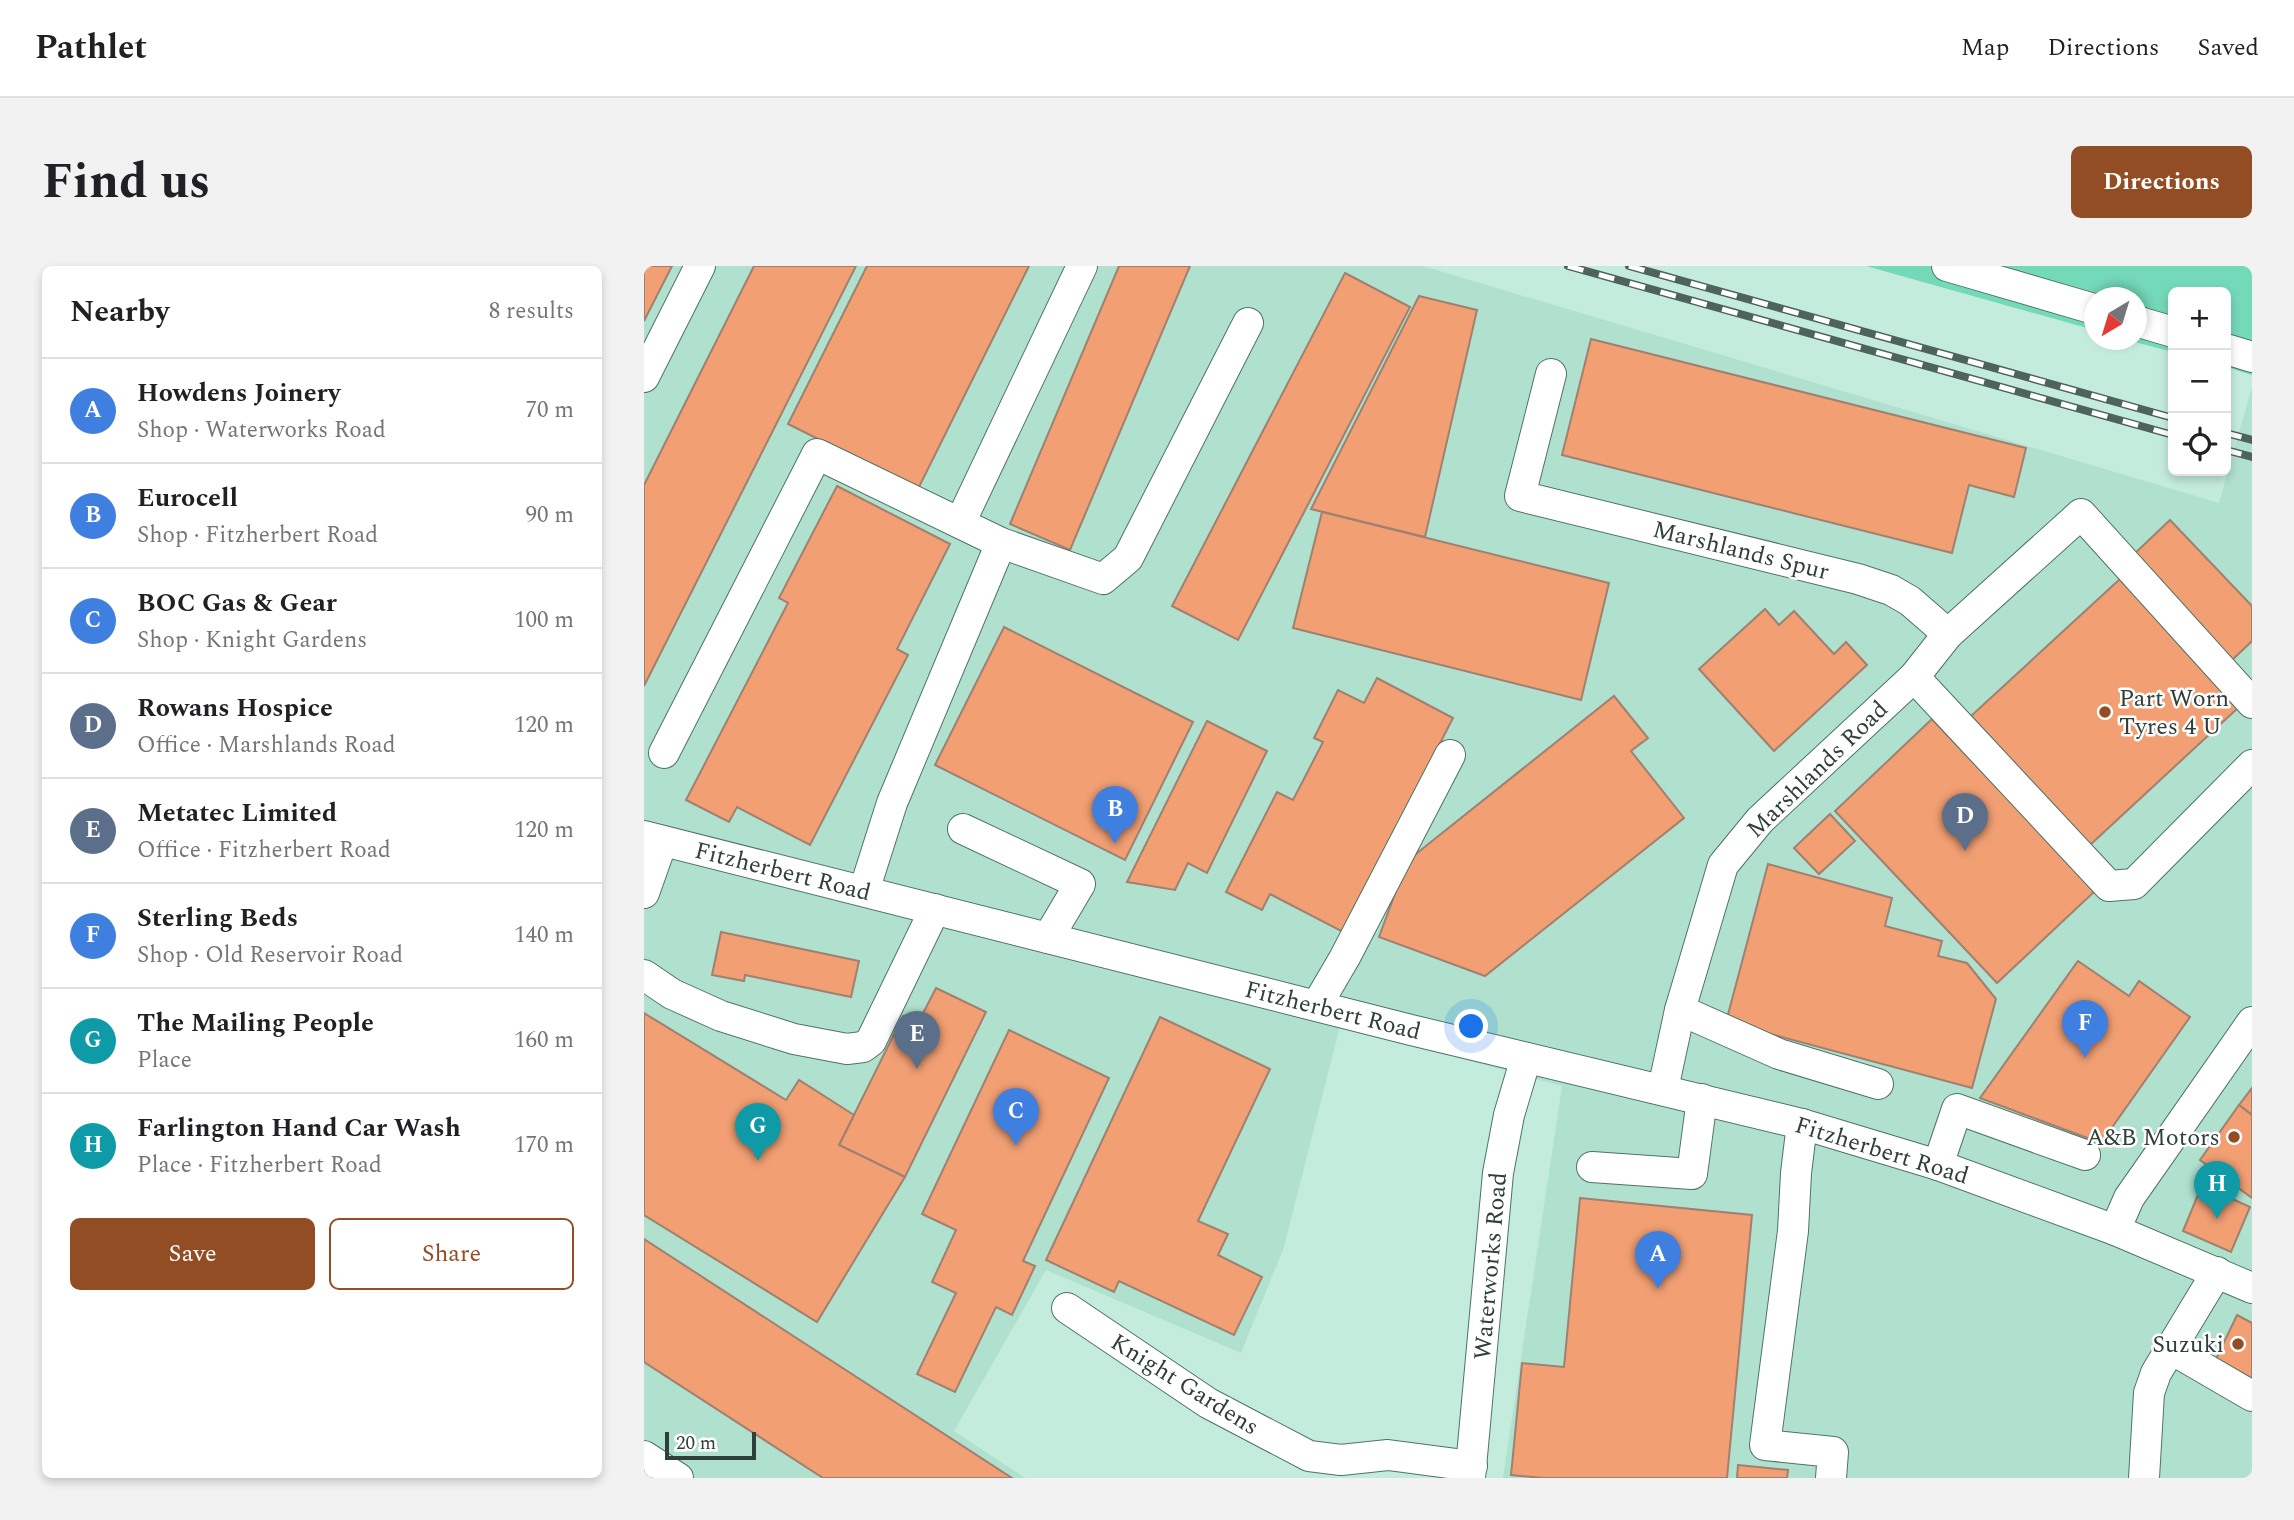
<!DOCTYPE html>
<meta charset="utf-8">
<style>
body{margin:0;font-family:Spectral,serif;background:#f2f2f2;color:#202124}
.controls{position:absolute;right:21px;top:21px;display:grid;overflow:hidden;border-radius:10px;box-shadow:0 4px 10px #0003}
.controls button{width:63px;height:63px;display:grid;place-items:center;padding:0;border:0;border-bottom:2px solid #e0e0e0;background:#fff;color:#202124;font:35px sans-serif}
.compass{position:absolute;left:1440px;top:21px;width:63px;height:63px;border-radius:50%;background:#fff;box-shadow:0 4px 10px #0003;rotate:218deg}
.scale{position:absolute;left:21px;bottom:18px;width:91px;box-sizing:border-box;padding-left:7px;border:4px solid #2f3f39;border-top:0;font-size:19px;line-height:24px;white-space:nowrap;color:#2f3f39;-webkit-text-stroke:5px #fff;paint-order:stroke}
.you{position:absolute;left:828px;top:761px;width:24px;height:24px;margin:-18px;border:5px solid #fff;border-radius:50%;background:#1a73e8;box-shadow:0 0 0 10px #1a73e833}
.badge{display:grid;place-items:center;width:46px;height:46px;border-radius:50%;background:#934d24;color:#fff;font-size:23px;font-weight:700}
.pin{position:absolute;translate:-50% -58px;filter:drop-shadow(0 2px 4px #0008)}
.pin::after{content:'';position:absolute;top:37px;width:24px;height:21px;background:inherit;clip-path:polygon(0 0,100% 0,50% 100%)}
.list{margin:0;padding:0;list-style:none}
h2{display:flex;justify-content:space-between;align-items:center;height:91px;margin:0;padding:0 28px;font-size:30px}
h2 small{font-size:23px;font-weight:400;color:#757577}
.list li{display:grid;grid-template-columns:46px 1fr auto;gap:21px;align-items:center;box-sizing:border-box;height:105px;padding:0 28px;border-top:2px solid #e0e0e0}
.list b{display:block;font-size:26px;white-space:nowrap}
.list p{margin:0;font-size:23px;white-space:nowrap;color:#757577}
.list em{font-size:23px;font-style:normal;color:#757577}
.actions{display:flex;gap:14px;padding:21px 28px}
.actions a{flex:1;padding:16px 0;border:2px solid #934d24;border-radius:10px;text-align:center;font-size:24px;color:#934d24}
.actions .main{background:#934d24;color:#fff}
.icon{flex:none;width:38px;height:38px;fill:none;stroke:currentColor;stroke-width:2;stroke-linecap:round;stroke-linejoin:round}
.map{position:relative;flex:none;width:1608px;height:1212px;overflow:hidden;border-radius:10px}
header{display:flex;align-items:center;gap:42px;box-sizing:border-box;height:98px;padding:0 35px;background:#fff;border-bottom:2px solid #e0e0e0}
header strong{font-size:33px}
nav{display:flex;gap:38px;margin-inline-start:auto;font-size:24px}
.intro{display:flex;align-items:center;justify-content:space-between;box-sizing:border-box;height:168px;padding:0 42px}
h1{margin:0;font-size:49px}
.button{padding:18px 32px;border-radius:10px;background:#934d24;color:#fff;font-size:24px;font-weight:700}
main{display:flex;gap:42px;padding:0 42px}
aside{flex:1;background:#fff;border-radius:10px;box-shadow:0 4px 10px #0003}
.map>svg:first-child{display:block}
.built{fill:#b0e1cf}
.green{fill:#74d9b9}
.building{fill:#f19f73;stroke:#a08070;stroke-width:2}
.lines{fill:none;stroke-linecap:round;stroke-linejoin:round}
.minor-casing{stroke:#4f7366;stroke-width:32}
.minor{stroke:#fff;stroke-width:30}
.rail-casing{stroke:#4e635b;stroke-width:8}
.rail{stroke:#fff;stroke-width:5;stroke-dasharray:16;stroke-linecap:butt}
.poi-dot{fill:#934d24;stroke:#fff;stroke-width:2.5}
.labels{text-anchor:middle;stroke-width:5;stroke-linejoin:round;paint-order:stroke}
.street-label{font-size:24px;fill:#2f3f39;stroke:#fff}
.poi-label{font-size:24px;fill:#2f3f39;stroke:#fff;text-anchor:end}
</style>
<header>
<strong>Pathlet</strong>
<nav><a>Map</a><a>Directions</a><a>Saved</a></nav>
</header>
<div class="intro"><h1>Find us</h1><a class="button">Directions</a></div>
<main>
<aside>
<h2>Nearby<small>8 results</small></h2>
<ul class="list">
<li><span class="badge" style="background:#3f7fe0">A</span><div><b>Howdens Joinery</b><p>Shop · Waterworks Road</p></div><em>70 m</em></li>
<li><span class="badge" style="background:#3f7fe0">B</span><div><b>Eurocell</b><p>Shop · Fitzherbert Road</p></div><em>90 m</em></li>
<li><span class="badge" style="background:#3f7fe0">C</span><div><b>BOC Gas &amp; Gear</b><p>Shop · Knight Gardens</p></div><em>100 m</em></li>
<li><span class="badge" style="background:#5c6f8a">D</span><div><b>Rowans Hospice</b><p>Office · Marshlands Road</p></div><em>120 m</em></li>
<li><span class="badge" style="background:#5c6f8a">E</span><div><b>Metatec Limited</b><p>Office · Fitzherbert Road</p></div><em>120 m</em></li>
<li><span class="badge" style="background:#3f7fe0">F</span><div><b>Sterling Beds</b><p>Shop · Old Reservoir Road</p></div><em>140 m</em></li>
<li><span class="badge" style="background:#0f9aa8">G</span><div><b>The Mailing People</b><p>Place</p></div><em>160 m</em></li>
<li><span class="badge" style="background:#0f9aa8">H</span><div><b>Farlington Hand Car Wash</b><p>Place · Fitzherbert Road</p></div><em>170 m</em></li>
</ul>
<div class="actions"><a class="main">Save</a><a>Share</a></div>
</aside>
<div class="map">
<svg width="1608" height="1212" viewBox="0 0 1608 1212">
<rect width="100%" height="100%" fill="#c4ecdd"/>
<path class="built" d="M0 0H779L1575 237 1608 121V1212H859L918 820 696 760 640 981 597 1087 402 1004 310 1165 381 1212H0Z"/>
<path class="green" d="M1222 0H1608V109L1582 101V26H1529V86L1483 74H1492V32H1450V64Z"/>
<g class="building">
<path d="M0 0H28L0 55Z"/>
<path d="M110 0H212L0 420V219Z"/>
<path d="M223 0H385L274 223 144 158Z"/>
<path d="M475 0H546L426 284 366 258Z"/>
<path d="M701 7 766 41 594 374 528 340Z"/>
<path d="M775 30 833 44 781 271 667 243Z"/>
<path d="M947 73 1382 182 1370 231 1325 219 1308 287 918 189Z"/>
<path d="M193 220 306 278 253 383 264 389 166 579 93 541 85 556 42 534 144 337 135 332Z"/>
<path d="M678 246 965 317 937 434 649 362Z"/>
<path d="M1526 254 1608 340V375L1587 395 1487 291Z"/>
<path d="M1476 313 1595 441 1446 579 1327 450Z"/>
<path d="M1121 343 1135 359 1150 345 1190 388 1202 376 1223 399 1130 485 1055 403Z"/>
<path d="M360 361 549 456 481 594 291 499Z"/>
<path d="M733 412 809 452 699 666 626 628 618 644 582 626 633 526 649 534 679 476 670 472 694 424 720 437Z"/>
<path d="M970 430 1004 472 987 485 1040 552 841 710 735 671 763 595Z"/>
<path d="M1288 453 1451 625 1353 717 1191 545Z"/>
<path d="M563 455 623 485 563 607 544 597 531 624 483 616Z"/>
<path d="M1186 548 1211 575 1175 608 1150 582Z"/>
<path d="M1124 598 1248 632 1241 660 1298 675 1294 690 1323 697 1352 733 1328 822 1082 756Z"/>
<path d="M77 666 215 695 207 731 101 709 100 715 68 709Z"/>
<path d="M1434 695 1485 730 1495 715 1546 751 1457 877 1336 832Z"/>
<path d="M292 722 342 746 261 911 195 879 259 750 274 757Z"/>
<path d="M0 747 142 834 155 814 210 849 195 879 261 911 173 1056 0 949Z"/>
<path d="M516 751 626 803 554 955 584 968 574 989 618 1011 590 1069 475 1015 470 1026 402 994Z"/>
<path d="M365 764 465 812 379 995 391 1000 368 1049 352 1041 311 1126 273 1108 312 1027 288 1016 312 964 278 948Z"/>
<path d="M1608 822V849L1595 839Z"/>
<path d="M1595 839 1608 849V932L1556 894Z"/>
<path d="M1558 919 1606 941 1587 986 1539 965Z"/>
<path d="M936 932 1108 949 1083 1212H899L867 1209 878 1097 920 1101Z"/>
<path d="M0 973 368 1212H179L0 1096Z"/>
<path d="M1593 1049 1608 1057V1118L1569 1099Z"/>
<path d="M1094 1199 1144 1204 1143 1212H1093Z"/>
</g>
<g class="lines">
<g class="minor-casing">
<g id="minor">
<path d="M1303 0 1450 43"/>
<path d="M1492 55 1529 66"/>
<path d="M1582 83 1608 91"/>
<path d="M907 108 876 230 1214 313 1247 324 1266 335 1304 368"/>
<path d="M0 111 56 0"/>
<path d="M316 257 438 0"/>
<path d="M1270 411 1465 620 1490 618 1608 499"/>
<path d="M20 487 173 188 357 277 459 313 484 292 604 57"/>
<path d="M319 563 436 618 404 672"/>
<path d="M0 570 767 764 1158 858 1294 899 1471 964 1608 1022"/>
<path d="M220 625 248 537 357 277"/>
<path d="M0 627 18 576"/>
<path d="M0 709 28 728 77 750 150 773 203 783 219 781 227 775 291 643"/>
<path d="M673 739 701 691 806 489"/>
<path d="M1036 744 1135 788 1234 818"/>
<path d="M1019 823 1036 744 1079 599 1116 554 1270 411 1304 368 1437 248 1608 437"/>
<path d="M1158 858 1152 907 1149 965 1121 1179 1189 1186 1187 1212"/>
<path d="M1294 899 1313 843 1441 889"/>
<path d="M948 901 1048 908 1058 833"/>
<path d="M1471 964 1485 932 1608 756"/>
<path d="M423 1042 564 1137 665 1190 697 1194 744 1189 828 1200"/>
<path d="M1527 1083 1608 1130"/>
<path d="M0 1190 34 1212"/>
<path d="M826 1212 854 907 865 849 882 792"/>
<path d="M1500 1212 1505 1127 1512 1107 1573 1006"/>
</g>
</g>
<use href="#minor" class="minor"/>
<g class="rail-casing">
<g id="rail">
<path d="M924 0 1529 169"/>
<path d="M985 0 1529 152"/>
<path d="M1582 167 1608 174"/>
<path d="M1582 184 1608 191"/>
</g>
</g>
<use href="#rail" class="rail"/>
</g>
<g class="poi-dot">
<circle cx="1461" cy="446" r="7"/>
<circle cx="1590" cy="871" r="7"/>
<circle cx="1594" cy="1078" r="7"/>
</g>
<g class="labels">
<g class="street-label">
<text transform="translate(1097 284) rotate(14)" y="8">Marshlands Spur</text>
<text transform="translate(1173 503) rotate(-44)" y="8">Marshlands Road</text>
<text transform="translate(139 605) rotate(14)" y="8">Fitzherbert Road</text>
<text transform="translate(689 744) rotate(14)" y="8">Fitzherbert Road</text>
<text transform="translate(1238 884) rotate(17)" y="8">Fitzherbert Road</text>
<text transform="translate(846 1000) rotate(-85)" y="8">Waterworks Road</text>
<text transform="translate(541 1118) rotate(32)" y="8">Knight Gardens</text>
</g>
<g class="poi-label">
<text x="1475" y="440" text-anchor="start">Part Worn<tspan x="1475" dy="28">Tyres 4 U</tspan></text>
<text x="1576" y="879">A&amp;B Motors</text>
<text x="1580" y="1086">Suzuki</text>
</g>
</g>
</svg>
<div class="controls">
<button>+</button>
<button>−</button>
<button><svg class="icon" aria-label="locate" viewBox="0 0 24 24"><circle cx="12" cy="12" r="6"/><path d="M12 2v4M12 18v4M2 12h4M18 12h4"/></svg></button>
</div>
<svg class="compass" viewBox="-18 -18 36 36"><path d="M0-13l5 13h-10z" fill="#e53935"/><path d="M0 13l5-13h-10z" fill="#757577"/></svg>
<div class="scale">20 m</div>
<div class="you"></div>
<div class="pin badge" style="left:1014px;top:1023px;background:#3f7fe0">A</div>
<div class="pin badge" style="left:471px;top:578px;background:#3f7fe0">B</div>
<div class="pin badge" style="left:372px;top:880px;background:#3f7fe0">C</div>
<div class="pin badge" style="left:1321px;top:585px;background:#5c6f8a">D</div>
<div class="pin badge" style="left:273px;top:803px;background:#5c6f8a">E</div>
<div class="pin badge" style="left:1441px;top:792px;background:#3f7fe0">F</div>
<div class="pin badge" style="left:114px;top:895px;background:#0f9aa8">G</div>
<div class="pin badge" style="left:1573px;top:953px;background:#0f9aa8">H</div>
</div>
</main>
